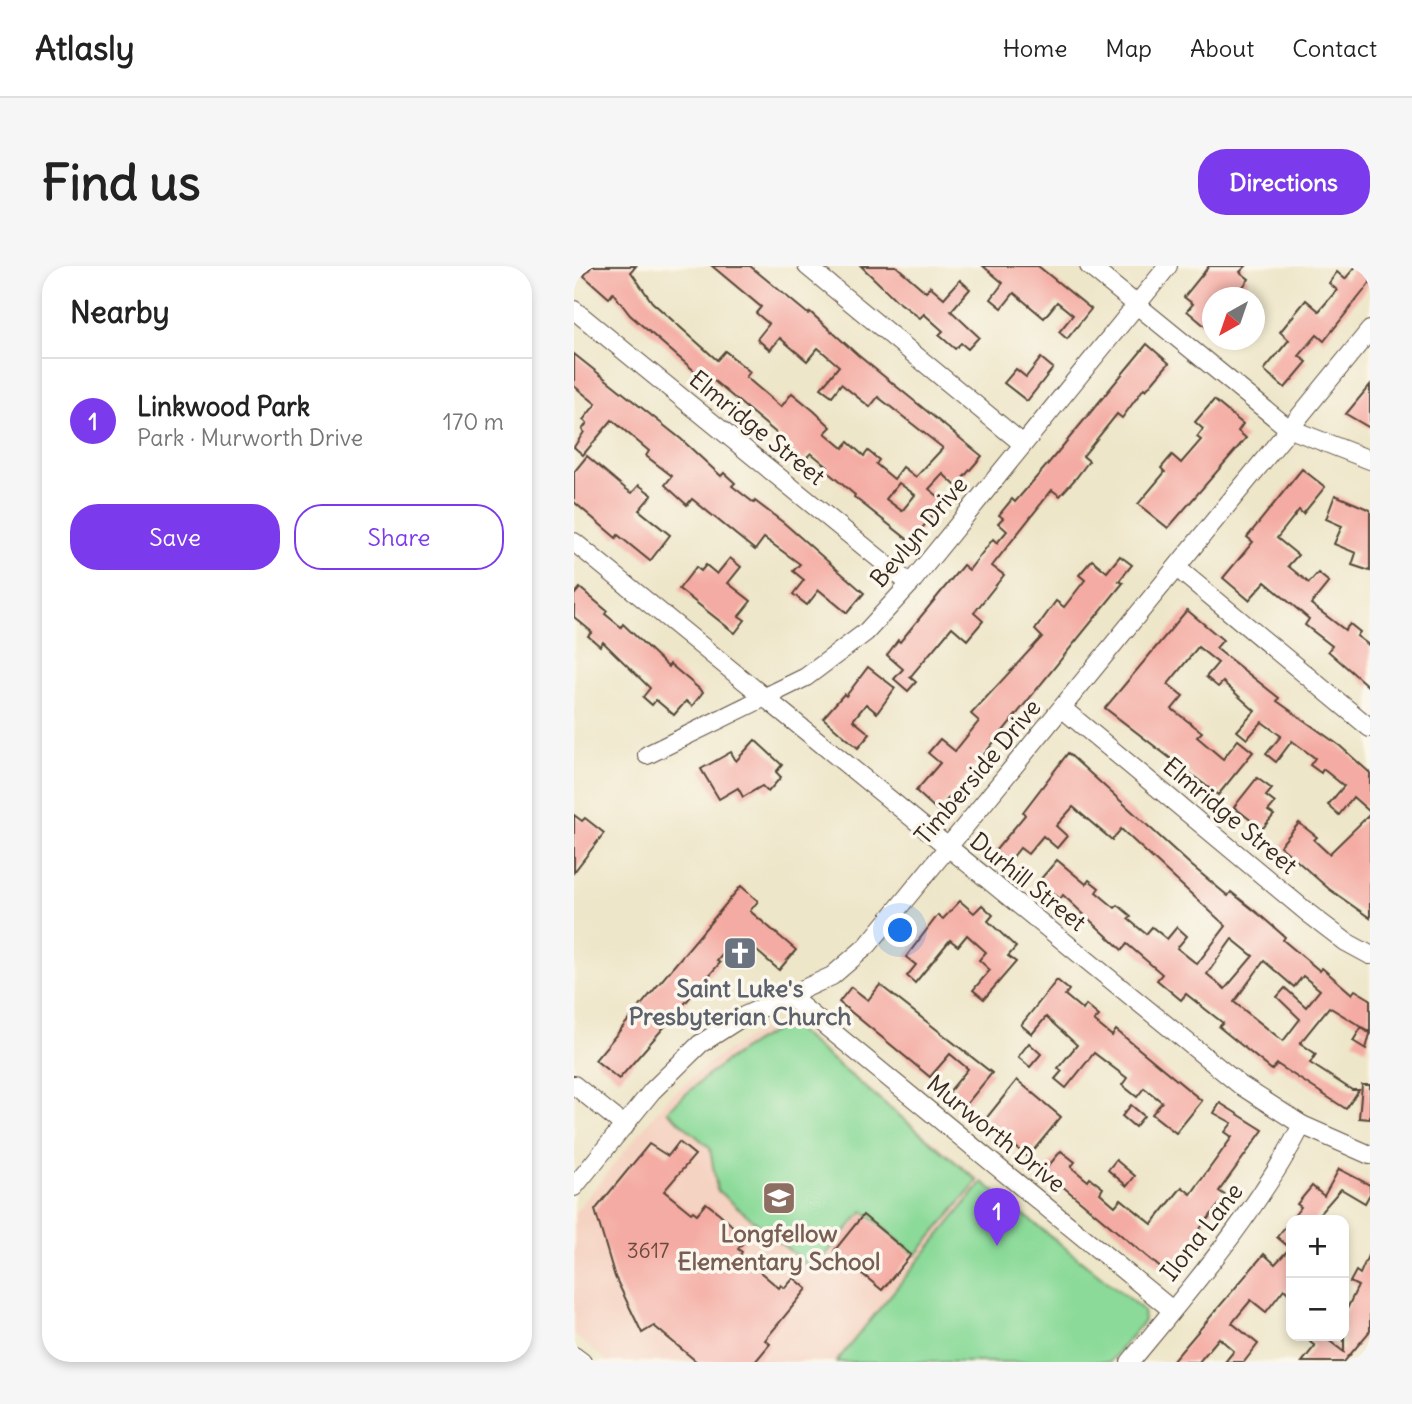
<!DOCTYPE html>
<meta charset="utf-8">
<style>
body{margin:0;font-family:Delius,sans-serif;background:#f6f6f6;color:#222}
.controls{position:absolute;right:21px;bottom:21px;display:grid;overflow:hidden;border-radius:14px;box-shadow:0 4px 10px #0003}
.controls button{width:63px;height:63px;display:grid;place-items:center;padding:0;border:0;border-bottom:2px solid #e0e0e0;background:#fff;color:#222;font:35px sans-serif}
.compass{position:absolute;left:628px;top:21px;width:63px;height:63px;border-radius:50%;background:#fff;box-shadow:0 4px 10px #0003;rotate:220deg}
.you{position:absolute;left:327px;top:665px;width:24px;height:24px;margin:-18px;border:5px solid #fff;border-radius:50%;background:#1a73e8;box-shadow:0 0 0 10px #1a73e833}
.badge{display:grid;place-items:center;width:46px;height:46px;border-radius:50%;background:#7c3aed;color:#fff;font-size:23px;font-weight:700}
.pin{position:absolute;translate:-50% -58px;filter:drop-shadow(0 2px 4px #0008)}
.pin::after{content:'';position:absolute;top:37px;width:24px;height:21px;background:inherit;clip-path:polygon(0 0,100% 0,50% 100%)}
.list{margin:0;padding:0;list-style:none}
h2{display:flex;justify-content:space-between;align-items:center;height:91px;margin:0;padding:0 28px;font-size:30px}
h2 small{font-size:23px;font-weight:400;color:#767676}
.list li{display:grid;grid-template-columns:46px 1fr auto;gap:21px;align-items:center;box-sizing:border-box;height:126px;padding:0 28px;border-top:2px solid #e0e0e0}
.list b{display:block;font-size:26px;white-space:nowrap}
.list p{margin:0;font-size:23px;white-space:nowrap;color:#767676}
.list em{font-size:23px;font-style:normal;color:#767676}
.actions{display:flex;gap:14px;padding:21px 28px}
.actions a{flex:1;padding:16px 0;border:2px solid #7c3aed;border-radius:28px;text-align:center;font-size:24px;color:#7c3aed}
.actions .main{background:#7c3aed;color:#fff}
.map{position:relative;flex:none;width:796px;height:1096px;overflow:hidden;border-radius:28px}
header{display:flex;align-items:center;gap:42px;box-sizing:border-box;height:98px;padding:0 35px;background:#fff;border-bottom:2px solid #e0e0e0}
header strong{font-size:33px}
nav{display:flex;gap:38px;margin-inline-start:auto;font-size:24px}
.intro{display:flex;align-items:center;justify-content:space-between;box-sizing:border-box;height:168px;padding:0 42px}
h1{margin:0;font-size:49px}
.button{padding:18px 32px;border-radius:28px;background:#7c3aed;color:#fff;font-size:24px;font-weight:700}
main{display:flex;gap:42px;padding:0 42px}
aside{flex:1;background:#fff;border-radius:28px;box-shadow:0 4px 10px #0003}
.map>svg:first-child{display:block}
.built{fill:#f5d3c2}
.green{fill:#8bda99;stroke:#63825c;stroke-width:2}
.building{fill:#f4aba3;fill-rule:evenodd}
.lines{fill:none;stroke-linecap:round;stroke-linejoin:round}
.minor-casing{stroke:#564638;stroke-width:20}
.minor{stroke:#fff;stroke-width:18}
.labels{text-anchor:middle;stroke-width:7;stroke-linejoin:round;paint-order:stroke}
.number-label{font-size:21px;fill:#694a3f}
.street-label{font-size:24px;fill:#3b2a1e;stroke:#fbf7ec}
.worship-label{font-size:24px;font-weight:bold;fill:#5b616d;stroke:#fbf7ec}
.education-label{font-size:24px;font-weight:bold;fill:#785e54;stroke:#fbf7ec}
</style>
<header>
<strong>Atlasly</strong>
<nav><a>Home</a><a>Map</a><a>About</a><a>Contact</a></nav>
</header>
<div class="intro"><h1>Find us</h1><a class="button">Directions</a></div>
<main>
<aside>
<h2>Nearby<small></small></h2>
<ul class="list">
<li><span class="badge">1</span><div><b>Linkwood Park</b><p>Park · Murworth Drive</p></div><em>170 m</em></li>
</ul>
<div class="actions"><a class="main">Save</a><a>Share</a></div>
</aside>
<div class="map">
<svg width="796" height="1096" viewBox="0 0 796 1096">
<rect width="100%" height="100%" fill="#fbf7ec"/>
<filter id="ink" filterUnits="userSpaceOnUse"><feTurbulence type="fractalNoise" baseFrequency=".0143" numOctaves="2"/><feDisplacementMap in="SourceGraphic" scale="14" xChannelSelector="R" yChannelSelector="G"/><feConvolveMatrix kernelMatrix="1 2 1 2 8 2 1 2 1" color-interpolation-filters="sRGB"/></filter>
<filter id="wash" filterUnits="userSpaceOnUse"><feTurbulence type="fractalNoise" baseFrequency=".00686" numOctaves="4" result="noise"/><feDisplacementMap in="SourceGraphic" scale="28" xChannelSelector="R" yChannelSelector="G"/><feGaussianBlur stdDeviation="1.57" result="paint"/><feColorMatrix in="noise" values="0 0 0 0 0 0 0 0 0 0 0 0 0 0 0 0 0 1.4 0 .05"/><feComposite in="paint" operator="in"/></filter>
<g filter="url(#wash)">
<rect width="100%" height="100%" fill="#eee6c9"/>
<path class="built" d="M213 754 409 916 262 1096H34L0 1069V948L91 835 139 794 180 768Z"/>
<g class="green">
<path d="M215 758 404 915 342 989 289 945 239 1004 143 924 136 882 93 845C135 807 163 782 215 758Z"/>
<path d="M409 916 569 1044 570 1055 536 1096H262Z"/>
</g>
<g id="blocks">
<g class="building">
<path d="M18 0H62L57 6 78 36 143 94 151 85 176 106 172 111 207 141 218 127 240 145 257 161 251 167 269 182 274 176 290 190 294 185 305 194 302 198 320 213 329 201 342 211 369 182 304 131 296 141 267 118 258 130 247 122 265 100 244 82 233 95 206 72 196 84 183 73 195 58 182 47 187 41 138 0H176L234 48 236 46 285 90 408 190 382 220 369 208 355 223 370 235 337 276 280 231 281 229 251 204 254 201 237 187 229 195 201 166 127 104 124 108 56 49 39 27 35 32 10 10ZM325 217 341 229 328 245 312 233Z"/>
<path d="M287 0H322L352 26 356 20 370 32 386 14 396 23 377 45 405 71 394 83 387 77 381 83 365 69 369 65 350 48 346 52 322 34Z"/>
<path d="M409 0H464L517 43 493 73 485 66 499 49 483 36 470 52 440 27 428 42 417 33 429 17Z"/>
<path d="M635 0H672L666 6 675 13 660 32H639V51L631 60 613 45 619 38 610 31Z"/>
<path d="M782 0H796V17L750 75 743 69 725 90 733 96 711 122 690 104 715 74 706 66 732 34 745 45 763 24 755 17 763 6 771 13Z"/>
<path d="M573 78 595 97 572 124 570 122 548 152 543 148 509 190 515 195 502 212 486 230 478 224 418 300 430 309 400 347 409 355 393 374 378 361 336 411 342 416 334 425 320 413 329 403 313 389 324 374 326 376 389 299 395 304 419 273 423 277 433 265 424 257 429 252 425 249 438 233 441 236 473 199Z"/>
<path d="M0 88 107 173 147 210 150 207 161 217 158 220 180 237 181 235 210 257 290 327 273 347 245 324 233 339 219 328 230 314 219 305 226 298 190 272 181 284 118 233 113 239 91 219 98 210 72 190 75 185 38 154 9 189 0 181 10 166 8 164 13 157 9 154 22 138 0 120Z"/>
<path d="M467 92 479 102 453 135 430 117 442 103 452 111Z"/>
<path d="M796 119V162L772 148Z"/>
<path d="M640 134 669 158 664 165 672 172 594 262 564 238 591 206 587 202 598 189 607 197 627 174 623 171 629 163 621 156Z"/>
<path d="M13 190 52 223 58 227 65 219 78 229 65 244 96 269 76 295 44 269 42 272 0 236V206Z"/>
<path d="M728 203 751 221 729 248 725 244 703 272 724 289 714 300 735 317 744 307 755 316 737 338 771 364 776 358 786 366 783 370 796 380V422L754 385 758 380 731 359 735 353 691 316 675 334 649 312 679 276 673 271Z"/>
<path d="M761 229 796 244V305L778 299 782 287 760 278 768 260 752 253Z"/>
<path d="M546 290 558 299 545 315 549 317 364 545 342 525 366 497 354 487 366 473 381 485 405 455 397 448 468 371 461 364 482 335 490 341 511 314 505 309 518 294 533 306Z"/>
<path d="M156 292 167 301 154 317 177 335 165 350 171 354 161 367 105 323 122 301 127 305 132 299 143 308Z"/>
<path d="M6 322 33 345 31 348 47 361 49 358 94 401 96 398 129 426 118 440 112 435 100 449 82 434 78 439 69 431 76 422 29 376 26 380 14 370 18 366 0 351V329Z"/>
<path d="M613 344 649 374 642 382 705 432 703 435 766 480 796 507V546L779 531 765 549 754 539 770 520 749 503 747 507 736 499 741 492 718 475 702 496 692 488 707 470 688 456 673 473 663 465 681 445 649 416 644 421 632 411 644 397 624 381 594 418 609 430 598 443 628 466 623 471 649 493 664 474 679 486 644 529 531 442Z"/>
<path d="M294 401 321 422 303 447 292 438 279 454 296 468 284 482 249 452 270 428 272 430Z"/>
<path d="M181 474 208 499 202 506 207 511 194 526 188 520 169 531 164 522 145 533 127 503 157 486 162 495Z"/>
<path d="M494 487 618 600 654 630 657 626 687 650 711 671 709 674 746 705 748 702 778 728 781 724 796 733V766L755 741 726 777 742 788 736 797 778 824H785L772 843 703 798 698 804 645 761 649 757 612 728 607 734 583 714 588 708 553 678 548 684 489 629 486 633 465 615 483 594 512 618 515 614 525 622 522 626 541 642 544 639 557 650 554 653 572 668 578 661 593 673 603 661 613 670 603 682 623 698 652 660 547 563 538 574 499 541 482 560 493 570 483 582 469 570 454 588 446 582 434 597 421 585 451 549 449 546ZM658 673 679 690 651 723 633 708ZM690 695 720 721 729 710 746 724 732 741 711 722 703 731 726 753 709 775 660 736Z"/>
<path d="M683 512 698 523 692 530 701 537 694 545 700 549 688 563 660 541Z"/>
<path d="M796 548V652L755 623 706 580 725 557 743 571 740 574 755 588Z"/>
<path d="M0 549 8 555 11 552 30 567 0 606Z"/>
<path d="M167 620 184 635 176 645 222 684 205 704 170 674 164 681 159 676 143 695 146 697 45 813 21 794Z"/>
<path d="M386 635 400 647 408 639 419 649 414 655 442 681 434 690 442 696 410 733 399 724 416 704 405 694 412 686 393 669 384 680 376 674 341 717 333 710 342 699 332 691 364 649 369 653Z"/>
<path d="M483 714 495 724 491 729 509 744 512 739 525 750 520 755 538 770 542 764 628 835 602 867 578 848 588 836 570 822 563 831 548 819 553 812 520 787 492 822 481 813 488 805 484 802 503 779 472 751 458 768 447 759Z"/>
<path d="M306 719 418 807 391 840 375 826 394 803 376 788 356 811 265 736 277 721 294 734Z"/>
<path d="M787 762 796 768 792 783 779 775Z"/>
<path d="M455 777 467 788 456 801 444 791Z"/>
<path d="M443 814 487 851 454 891 410 855Z"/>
<path d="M788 819H796V853L785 852Z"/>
<path d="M646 837 689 864 645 925 652 930 625 964 629 968 594 1008 470 905 487 885 501 896 497 901 514 915 516 912 529 922 526 927 541 940 547 933 578 958 608 921 617 928 658 871 651 866 658 857 640 847Z"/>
<path d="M557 839 570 850 561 861 548 850Z"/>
<path d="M105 876 121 889 90 925 117 947 119 945 123 948 132 937 146 948 172 973 164 983 168 986 166 989 205 1022 207 1019 211 1022 220 1012 233 1023 191 1074 196 1078 181 1096H123L80 1060 68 1067 41 1011 21 944 75 878 94 890Z"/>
<path d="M542 894 561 910 553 920 534 904Z"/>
<path d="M765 903 796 919V928L791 937 767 923 740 954H717V1030L710 1023 692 1046 677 1034 658 1057 684 1078 670 1096H651L660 1085 645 1072 625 1096H598L690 988 701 998 716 982 703 971 727 941 723 938 738 920 750 930Z"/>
<path d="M289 949 337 989 308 1024 260 985Z"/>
<path d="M796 985V1065L770 1096H728L741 1080 736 1076 741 1070H749L770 1086V1049L784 1020 776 1016 782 1005 786 1008Z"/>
</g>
</g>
</g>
<g filter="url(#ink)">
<use href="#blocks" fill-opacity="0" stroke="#564638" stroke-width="2"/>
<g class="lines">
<g class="minor-casing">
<g id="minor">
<path d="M233 0 449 178"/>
<path d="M515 0 714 162 796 194"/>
<path d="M0 44 336 318"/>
<path d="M0 276 666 819 728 859 796 889"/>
<path d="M603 302 796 462"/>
<path d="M489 443 734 647 772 676 796 689"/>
<path d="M73 489 232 411 292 366 336 318 594 0"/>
<path d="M215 730 598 1044"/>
<path d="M0 819 51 860"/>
<path d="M0 921 78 825 126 778 170 750 258 710 294 679 796 64"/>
<path d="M0 1090 8 1096"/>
<path d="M556 1096C618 1021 683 946 728 859"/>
</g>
</g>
<use href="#minor" class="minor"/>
</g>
</g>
<defs>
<g id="church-square" transform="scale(1.75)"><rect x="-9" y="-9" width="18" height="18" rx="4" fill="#6b7280" stroke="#fbf7ec"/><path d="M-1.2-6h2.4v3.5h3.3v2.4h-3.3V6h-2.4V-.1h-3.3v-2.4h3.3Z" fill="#fff"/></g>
<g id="school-square" transform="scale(1.75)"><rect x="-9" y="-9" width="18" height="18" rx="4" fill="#8d6e63" stroke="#fbf7ec"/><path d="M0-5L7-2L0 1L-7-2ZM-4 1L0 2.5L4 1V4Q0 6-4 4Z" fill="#fff"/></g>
</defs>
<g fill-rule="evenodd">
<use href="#church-square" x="166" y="687"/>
<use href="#school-square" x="205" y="932"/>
</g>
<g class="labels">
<g class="number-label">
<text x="74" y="992">3617</text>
</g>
<g class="street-label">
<text transform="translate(183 162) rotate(39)" y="8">Elmridge Street</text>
<text transform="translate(345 266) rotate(-50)" y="8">Bevlyn Drive</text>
<text transform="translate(404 506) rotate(-50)" y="8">Timberside Drive</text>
<text transform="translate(656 550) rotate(40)" y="8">Elmridge Street</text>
<text transform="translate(454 616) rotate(39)" y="8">Durhill Street</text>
<text transform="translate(422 868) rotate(39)" y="8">Murworth Drive</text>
<text transform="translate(628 966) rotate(-52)" y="8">Ilona Lane</text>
</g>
<g class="worship-label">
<text x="166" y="731">Saint Luke's<tspan x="166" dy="28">Presbyterian Church</tspan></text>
</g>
<g class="education-label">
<text x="205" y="976">Longfellow<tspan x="205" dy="28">Elementary School</tspan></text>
</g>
</g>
</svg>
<div class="controls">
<button>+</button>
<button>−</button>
</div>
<svg class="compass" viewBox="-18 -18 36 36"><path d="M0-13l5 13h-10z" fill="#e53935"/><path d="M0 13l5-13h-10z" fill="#767676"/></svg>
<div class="you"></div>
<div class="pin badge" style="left:423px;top:980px">1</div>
</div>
</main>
